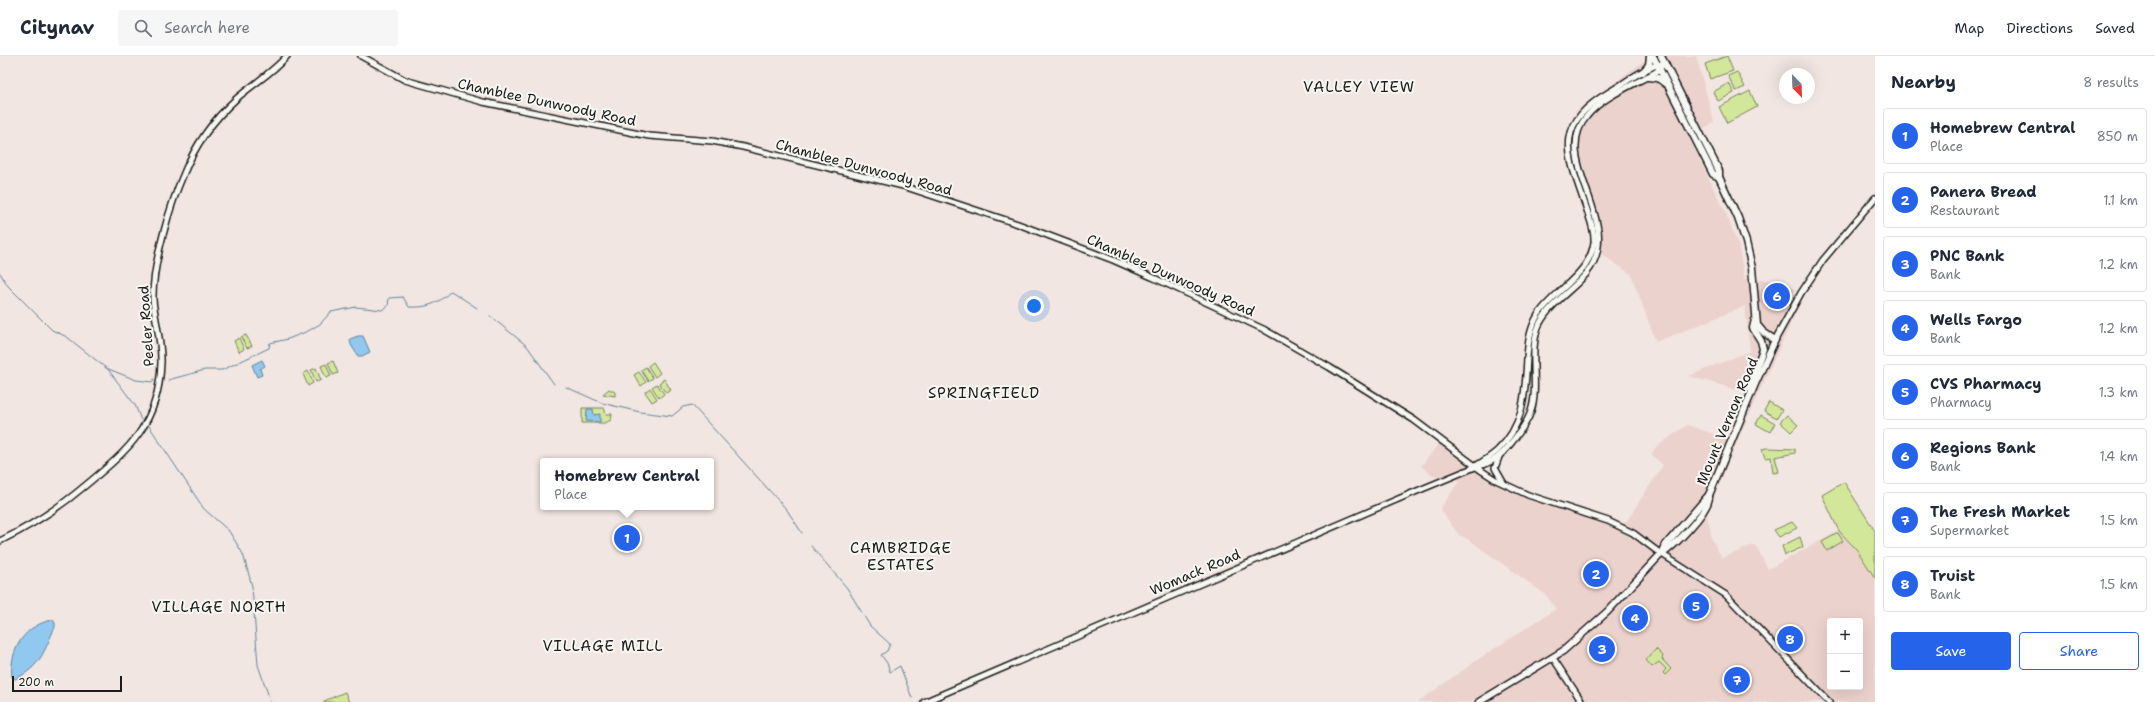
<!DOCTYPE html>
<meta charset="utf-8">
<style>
body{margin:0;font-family:"Shantell Sans",sans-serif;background:#f6f6f7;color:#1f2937}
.controls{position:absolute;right:12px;bottom:12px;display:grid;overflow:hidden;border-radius:4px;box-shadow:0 4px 16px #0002}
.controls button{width:36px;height:36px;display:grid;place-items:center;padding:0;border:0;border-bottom:1px solid #e0e1e3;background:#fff;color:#1f2937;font:20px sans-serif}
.compass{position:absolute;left:1779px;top:12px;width:36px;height:36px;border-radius:50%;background:#fff;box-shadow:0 4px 16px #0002;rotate:157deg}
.scale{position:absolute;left:12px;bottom:10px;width:110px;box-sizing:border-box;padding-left:4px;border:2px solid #1c1c1c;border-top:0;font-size:11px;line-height:14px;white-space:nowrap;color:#1c1c1c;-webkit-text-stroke:3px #f6f6f2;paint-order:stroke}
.you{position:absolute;left:1034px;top:250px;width:14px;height:14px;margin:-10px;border:3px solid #fff;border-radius:50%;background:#1a73e8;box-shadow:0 0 0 6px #1a73e833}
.badge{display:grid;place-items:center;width:26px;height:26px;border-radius:50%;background:#2563eb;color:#fff;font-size:13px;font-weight:700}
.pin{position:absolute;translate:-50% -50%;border:2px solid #fff;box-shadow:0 1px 4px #0006}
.popup{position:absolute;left:540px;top:402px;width:174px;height:52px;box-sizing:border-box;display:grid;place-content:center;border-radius:4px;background:#fff;filter:drop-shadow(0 1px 3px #0005);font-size:13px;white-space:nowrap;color:#747a83}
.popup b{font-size:15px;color:#1f2937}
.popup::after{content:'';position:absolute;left:50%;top:100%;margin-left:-8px;border:8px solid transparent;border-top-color:#fff}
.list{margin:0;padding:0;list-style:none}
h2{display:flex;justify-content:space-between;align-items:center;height:52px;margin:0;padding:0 16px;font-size:17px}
h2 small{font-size:13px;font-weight:400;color:#747a83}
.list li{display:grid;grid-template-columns:26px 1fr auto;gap:12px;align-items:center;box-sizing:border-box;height:56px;margin:0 8px 8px;padding:0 8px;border:1px solid #e0e1e3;border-radius:4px}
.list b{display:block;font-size:15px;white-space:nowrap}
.list p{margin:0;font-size:13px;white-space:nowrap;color:#747a83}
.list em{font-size:13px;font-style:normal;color:#747a83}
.actions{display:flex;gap:8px;padding:12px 16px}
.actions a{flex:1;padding:9px 0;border:1px solid #2563eb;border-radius:4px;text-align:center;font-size:14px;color:#2563eb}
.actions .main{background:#2563eb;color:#fff}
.icon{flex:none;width:22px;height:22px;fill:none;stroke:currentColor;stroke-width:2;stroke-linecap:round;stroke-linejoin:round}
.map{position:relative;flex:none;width:1875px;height:646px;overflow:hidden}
header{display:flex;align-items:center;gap:24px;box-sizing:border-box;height:56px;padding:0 20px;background:#fff;border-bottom:1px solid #e0e1e3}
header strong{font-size:19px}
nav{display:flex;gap:22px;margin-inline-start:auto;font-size:14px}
.search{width:280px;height:36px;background:#f6f6f7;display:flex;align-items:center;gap:10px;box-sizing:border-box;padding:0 14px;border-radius:4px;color:#747a83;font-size:15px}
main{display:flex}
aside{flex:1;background:#fff}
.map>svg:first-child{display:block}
.built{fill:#ecd2cd;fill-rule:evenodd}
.green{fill:#d3e79b;stroke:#78825c}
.water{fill:#90c8ef;stroke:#62839b}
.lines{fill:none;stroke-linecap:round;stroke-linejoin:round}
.stream{stroke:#62839b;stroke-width:1}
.tertiary-casing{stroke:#1c1c1c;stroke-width:8}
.secondary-casing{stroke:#1c1c1c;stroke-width:9}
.tertiary{stroke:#f6f6f2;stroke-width:5}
.secondary{stroke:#f6f6f2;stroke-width:6}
.labels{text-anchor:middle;stroke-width:4;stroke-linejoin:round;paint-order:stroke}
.street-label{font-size:14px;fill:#1c1c1c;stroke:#f6f6f2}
.neighbourhood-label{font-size:15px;letter-spacing:1px;fill:#1c1c1c;stroke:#f6f6f2}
</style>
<header>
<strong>Citynav</strong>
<div class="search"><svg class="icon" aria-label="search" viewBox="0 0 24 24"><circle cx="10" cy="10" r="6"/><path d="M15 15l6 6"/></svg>Search here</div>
<nav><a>Map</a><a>Directions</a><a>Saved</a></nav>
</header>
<main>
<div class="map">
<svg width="1875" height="646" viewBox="0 0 1875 646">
<rect width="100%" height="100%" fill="#f1e6e1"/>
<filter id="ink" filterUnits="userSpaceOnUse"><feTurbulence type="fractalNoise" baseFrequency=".025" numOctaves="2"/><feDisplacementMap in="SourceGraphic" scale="8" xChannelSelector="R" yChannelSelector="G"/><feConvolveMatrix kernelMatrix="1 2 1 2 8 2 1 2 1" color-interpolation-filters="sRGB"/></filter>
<g filter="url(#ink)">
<path class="built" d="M1651 0H1696L1714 66 1689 82 1725 155 1738 189 1745 223H1762L1796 233 1786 248 1795 258 1752 351 1707 457 1712 484 1722 502 1753 489 1756 490 1768 513 1839 475 1857 494 1875 522V646H1418L1486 598 1556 553 1546 539 1468 483 1459 479 1440 453 1460 424 1435 421 1421 410 1442 384 1508 429 1538 444 1616 468 1626 466 1663 409 1651 398 1656 391 1687 369 1729 383 1730 376 1751 338 1689 320 1750 295 1745 250 1656 286 1631 218 1594 193V170L1576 128 1571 91 1576 55ZM1830 565H1860V631H1830Z"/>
<g class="green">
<path d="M1727 0 1733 15 1710 23 1705 8Z"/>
<path d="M1737 16 1745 31 1736 35 1728 20Z"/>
<path d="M1729 27 1734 37 1718 45 1713 36Z"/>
<path d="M1750 35 1757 51 1727 67 1719 51Z"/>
<path d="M246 279 252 290 247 292 241 281Z"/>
<path d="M239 282 244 293 239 296 234 285Z"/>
<path d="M333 305 338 317 333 319 328 307Z"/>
<path d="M653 306 660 317 655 321 648 310Z"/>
<path d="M326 308 331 320 326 322 321 310Z"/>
<path d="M646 311 653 322 648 325 641 314Z"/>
<path d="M316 312 321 324 316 326 311 314Z"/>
<path d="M308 315 313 327 308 330 303 318Z"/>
<path d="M639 316 646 326 641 330 634 319Z"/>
<path d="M664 323 671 334 666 337 659 327Z"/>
<path d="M657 328 664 338 659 342 652 331Z"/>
<path d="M650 332 657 343 652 346 645 336Z"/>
<path d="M609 333 615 336V340L603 338Z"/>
<path d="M1769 346 1782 354 1777 362 1764 355Z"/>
<path d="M582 352H604L606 358H612L611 364 605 367H582Z"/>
<path d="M1761 359 1775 367 1770 376 1756 368Z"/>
<path d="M1787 359 1798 369 1791 376 1780 366Z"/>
<path d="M1767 392 1795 393V397L1775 401 1779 416 1773 417 1771 401 1765 402 1762 393Z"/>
<path d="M1844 426 1875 475V522L1857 494 1839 475 1822 439Z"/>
<path d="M1792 466 1797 472 1779 481 1774 474Z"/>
<path d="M1838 477 1843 485 1827 495 1822 486Z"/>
<path d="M1800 481 1803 491 1785 499 1782 490Z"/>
<path d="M1656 593 1663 600 1662 603 1671 613 1665 619 1663 617 1666 613 1659 606 1652 611 1646 604Z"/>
<path d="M345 636 349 646H322Z"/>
</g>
<g class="water">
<path d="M358 280H363L370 296 362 300H358L351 289 350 283Z"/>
<path d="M262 304 265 310 260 313 262 319 257 321 252 309Z"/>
<path d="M587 353H593L594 359 600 358V366L586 365Z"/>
<path d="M53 564 55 567V571C44 595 41 611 15 623L12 621C9 594 25 568 53 564Z"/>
</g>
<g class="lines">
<g class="stream">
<path d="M0 217 8 230 52 274 67 281 106 312 136 324 153 326 154 323"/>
<path d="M490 260 527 290 554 328"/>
<path d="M107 312 135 349 141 364"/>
<path d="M168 324 205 314H222L269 292 270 287 288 283 308 275 320 268 331 256 356 251 382 254 388 250 389 242 403 241 409 251C427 252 438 248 451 235L477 252"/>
<path d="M566 331 602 347 640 356 672 360 683 351 692 349 787 454 802 477"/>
<path d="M149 370 204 453 229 475 243 498 252 530 258 609 269 641"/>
<path d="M811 490 847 532 870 570 890 588 887 595 881 599 887 607 890 616 900 610 912 642"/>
<path d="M270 645V646"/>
</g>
<g class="tertiary-casing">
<g id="tertiary">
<path d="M361 0 405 24 483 46 649 80 712 85 743 91 903 130 1018 168 1113 204 1152 221 1263 273 1329 311 1414 364 1482 415 1496 424 1528 439 1608 465 1633 477 1657 495 1726 539 1829 646"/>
<path d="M1775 284 1801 237 1823 204 1875 142"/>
<path d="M1499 401 1495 412 1503 426"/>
<path d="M1476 410C1483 405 1492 400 1498 394 1525 369 1525 336 1527 302 1528 286 1530 272 1538 259 1555 233 1590 219 1594 186 1595 175 1590 164 1587 154 1568 99 1551 70 1611 35 1623 28 1647 10 1661 8"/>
<path d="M0 485C31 470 60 451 86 429 130 393 159 367 161 307 162 286 155 265 153 244 152 209 170 149 184 117 195 90 214 63 236 43 253 28 272 17 287 0"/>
<path d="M1553 602 1582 646"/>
<path d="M924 646 1410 438 1475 411C1492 408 1502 399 1512 386 1519 377 1528 366 1531 355 1540 329 1527 293 1540 267 1550 248 1572 234 1586 218 1628 167 1548 105 1587 60 1602 41 1635 28 1656 16L1665 7"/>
</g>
</g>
<g class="secondary-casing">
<g id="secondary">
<path d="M1653 0 1713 118 1719 121"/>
<path d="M1643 16 1649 9 1650 0"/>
<path d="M1648 21 1658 22 1666 28"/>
<path d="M1749 332 1763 293 1761 285 1753 272 1755 264"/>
<path d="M1662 498C1674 490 1711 454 1709 439"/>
<path d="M1479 646 1563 595 1607 556 1661 498 1664 491 1709 439 1755 328 1775 284 1763 276 1757 269 1752 212 1746 186 1738 162 1719 121V115L1661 0"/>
</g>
</g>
<use href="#tertiary" class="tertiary"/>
<use href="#secondary" class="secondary"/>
</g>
</g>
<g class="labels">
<g class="street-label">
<text transform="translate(547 46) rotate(12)" y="5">Chamblee Dunwoody Road</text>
<text transform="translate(864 111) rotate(15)" y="5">Chamblee Dunwoody Road</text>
<text transform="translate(1171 219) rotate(24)" y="5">Chamblee Dunwoody Road</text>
<text transform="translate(146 270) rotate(-94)" y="5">Peeler Road</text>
<text transform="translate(1727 365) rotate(-67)" y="5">Mount Vernon Road</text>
<text transform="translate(1195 516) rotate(-23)" y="5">Womack Road</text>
</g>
<g class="neighbourhood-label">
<text x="1359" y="36">VALLEY VIEW</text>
<text x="984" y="342">SPRINGFIELD</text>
<text x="901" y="497">CAMBRIDGE<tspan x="901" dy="17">ESTATES</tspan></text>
<text x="219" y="556">VILLAGE NORTH</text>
<text x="603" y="595">VILLAGE MILL</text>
</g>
</g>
</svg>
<div class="controls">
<button>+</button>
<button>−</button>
</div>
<svg class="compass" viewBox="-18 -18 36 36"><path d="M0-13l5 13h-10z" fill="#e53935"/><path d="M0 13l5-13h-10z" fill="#747a83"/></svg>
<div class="scale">200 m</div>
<div class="you"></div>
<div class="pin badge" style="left:627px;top:482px">1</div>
<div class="popup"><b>Homebrew Central</b>Place</div>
<div class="pin badge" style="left:1596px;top:518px">2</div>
<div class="pin badge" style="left:1602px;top:593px">3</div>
<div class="pin badge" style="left:1635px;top:562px">4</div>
<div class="pin badge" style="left:1696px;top:550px">5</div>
<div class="pin badge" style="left:1777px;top:240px">6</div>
<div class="pin badge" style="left:1737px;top:624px">7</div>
<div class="pin badge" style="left:1790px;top:583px">8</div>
</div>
<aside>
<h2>Nearby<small>8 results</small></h2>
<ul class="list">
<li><span class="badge">1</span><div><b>Homebrew Central</b><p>Place</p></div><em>850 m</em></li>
<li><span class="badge">2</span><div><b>Panera Bread</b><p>Restaurant</p></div><em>1.1 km</em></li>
<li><span class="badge">3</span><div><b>PNC Bank</b><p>Bank</p></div><em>1.2 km</em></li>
<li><span class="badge">4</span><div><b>Wells Fargo</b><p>Bank</p></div><em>1.2 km</em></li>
<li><span class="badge">5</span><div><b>CVS Pharmacy</b><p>Pharmacy</p></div><em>1.3 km</em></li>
<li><span class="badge">6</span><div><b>Regions Bank</b><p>Bank</p></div><em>1.4 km</em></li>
<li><span class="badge">7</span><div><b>The Fresh Market</b><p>Supermarket</p></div><em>1.5 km</em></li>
<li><span class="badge">8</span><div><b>Truist</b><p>Bank</p></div><em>1.5 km</em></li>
</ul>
<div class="actions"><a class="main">Save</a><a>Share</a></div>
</aside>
</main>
